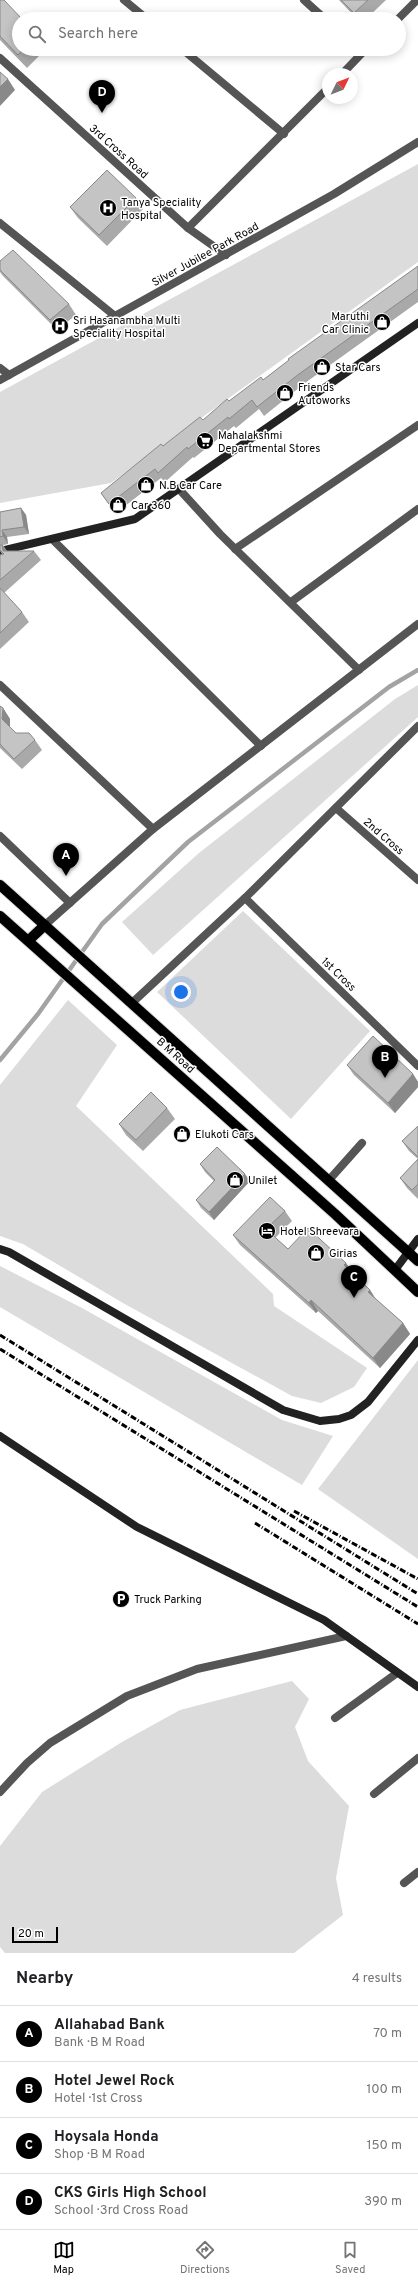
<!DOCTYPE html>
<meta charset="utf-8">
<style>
body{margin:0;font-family:Overpass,sans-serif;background:#f6f6f6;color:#202124}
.compass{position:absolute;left:322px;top:68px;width:36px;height:36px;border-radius:50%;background:#fff;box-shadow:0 2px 10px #0003;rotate:47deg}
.scale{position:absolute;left:12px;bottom:10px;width:46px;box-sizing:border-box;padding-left:4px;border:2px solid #000;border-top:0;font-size:11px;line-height:14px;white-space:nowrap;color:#000;-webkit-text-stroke:3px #fff;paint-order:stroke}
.you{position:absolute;left:181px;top:992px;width:14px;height:14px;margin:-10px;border:3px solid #fff;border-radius:50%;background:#1a73e8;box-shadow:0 0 0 6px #1a73e833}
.badge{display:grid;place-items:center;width:26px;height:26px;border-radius:50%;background:#000;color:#fff;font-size:13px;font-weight:700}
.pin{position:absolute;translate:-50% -33px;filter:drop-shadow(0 1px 2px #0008)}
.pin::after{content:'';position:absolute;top:21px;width:14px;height:12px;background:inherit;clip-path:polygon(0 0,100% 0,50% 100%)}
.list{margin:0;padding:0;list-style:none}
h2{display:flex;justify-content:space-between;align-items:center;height:52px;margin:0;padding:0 16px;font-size:17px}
h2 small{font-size:13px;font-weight:400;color:#757577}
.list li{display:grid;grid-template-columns:26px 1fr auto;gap:12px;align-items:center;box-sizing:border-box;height:56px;padding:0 16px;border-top:1px solid #e0e0e0}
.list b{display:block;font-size:15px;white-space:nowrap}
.list p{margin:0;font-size:13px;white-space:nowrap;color:#757577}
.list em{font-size:13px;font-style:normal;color:#757577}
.icon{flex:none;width:22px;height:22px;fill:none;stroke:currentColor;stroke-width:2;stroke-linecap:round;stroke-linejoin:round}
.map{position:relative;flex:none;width:418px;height:1953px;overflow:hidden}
.search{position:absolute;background:#fff;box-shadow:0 2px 10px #0003;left:12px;right:12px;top:12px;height:44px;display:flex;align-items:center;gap:10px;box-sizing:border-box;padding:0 14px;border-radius:22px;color:#757577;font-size:15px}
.sheet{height:276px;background:#fff}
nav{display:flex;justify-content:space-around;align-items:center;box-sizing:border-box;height:56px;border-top:1px solid #e0e0e0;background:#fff;font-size:11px;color:#757577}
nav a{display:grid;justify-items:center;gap:2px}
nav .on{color:#000}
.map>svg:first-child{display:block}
.green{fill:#dcdcdc}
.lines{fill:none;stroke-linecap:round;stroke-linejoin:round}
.stream{stroke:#a3a3a3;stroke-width:4.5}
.primary-casing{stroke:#dbdbdb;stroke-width:12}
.lane{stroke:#555;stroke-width:8}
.street{stroke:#555;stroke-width:8}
.secondary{stroke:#222;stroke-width:8}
.primary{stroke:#000;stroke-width:10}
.rail{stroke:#000;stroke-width:3;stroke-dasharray:6 2 1 2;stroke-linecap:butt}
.wall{fill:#a9a9a9}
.shaded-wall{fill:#898989}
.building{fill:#c4c4c4;stroke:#898989}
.labels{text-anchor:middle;stroke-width:3;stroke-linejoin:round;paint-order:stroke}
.street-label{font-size:11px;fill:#000;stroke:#fff}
.poi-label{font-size:11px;fill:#000;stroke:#fff;text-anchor:start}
</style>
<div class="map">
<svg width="418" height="1953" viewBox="0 0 418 1953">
<rect width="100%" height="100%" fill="#fff"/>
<g class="green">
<path d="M418 164V262L111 483 0 503V392Z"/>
<path d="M418 685V717L153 955 122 922 199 853 395 699Z"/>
<path d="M243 911 370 1031 291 1119 157 992Z"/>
<path d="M68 1000 117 1045 76 1106 273 1294 274 1306 367 1368 354 1387 321 1403 292 1396 123 1303 23 1244 0 1236V1085Z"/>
<path d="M0 1266 82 1308 282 1420 333 1436 302 1485 0 1307Z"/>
<path d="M418 1360V1559L318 1489Z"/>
<path d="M292 1681 309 1699 295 1727 308 1761 349 1806 336 1878 343 1915 294 1953H5L0 1947V1846L42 1792 122 1742 180 1710Z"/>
</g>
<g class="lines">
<path class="stream" d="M0 1060 38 1014 102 924 188 842 389 687 418 670"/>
<g class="primary-casing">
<g id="primary">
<path d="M0 885 418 1261"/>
<path d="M0 916 335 1214 418 1292"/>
<path d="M29 940 45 925"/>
</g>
</g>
<g class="lane">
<path d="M124 0 147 19"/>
<path d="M182 49 284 134"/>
<path d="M0 223 115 316"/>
<path d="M0 836 70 903"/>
<path d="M329 1180 362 1143"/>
<path d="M335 1718 397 1673"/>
</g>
<g class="street">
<path d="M304 0 325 19"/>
<path d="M398 19 417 0"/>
<path d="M0 58 188 228"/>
<path d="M342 74 366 49"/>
<path d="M226 255 188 228 328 88"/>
<path d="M0 368 9 375"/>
<path d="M0 380 334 194 418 142"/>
<path d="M179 489 220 534 359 670"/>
<path d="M53 540 261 746"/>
<path d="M235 549 418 425"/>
<path d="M291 602 418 509"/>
<path d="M0 685 153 829"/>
<path d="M336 808 418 880"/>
<path d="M245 898 418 1066"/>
<path d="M45 925 153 829 418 624"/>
<path d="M133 1002 245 898 418 726"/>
<path d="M0 1792 27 1763 50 1743 127 1696 197 1669 346 1636"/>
<path d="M374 1794 418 1758"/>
<path d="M404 1883 418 1872"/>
</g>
<g class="secondary">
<path d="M0 551 135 519 418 323"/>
<path d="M0 1249 9 1252 283 1410 320 1421 339 1419 351 1415 368 1402 418 1340"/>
<path d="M395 1270 418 1239"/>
<path d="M0 1436 137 1527 324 1620 418 1687"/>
</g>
<use href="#primary" class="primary"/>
<g class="rail">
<path d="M0 1335 418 1594"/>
<path d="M0 1349 418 1607"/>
<path d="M294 1511 418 1579"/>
<path d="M255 1523 418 1624"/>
</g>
</g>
<g class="wall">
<path d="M0 0 19 49H46L27 68 0 40Z"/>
<path d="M339 0H386L366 19H357Z"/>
<path d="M136 198 143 209 107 246 78 218 70 207Z"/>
<path d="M0 261 69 304 76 315 57 330 3 276 0 272Z"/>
<path d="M418 266V302L305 383 264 416 259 409 236 428 234 426 194 458 193 457 165 482 161 478 116 513 107 502 101 493 163 446 203 420 229 401 263 380Z"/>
<path d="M21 508 26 515 29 534 7 537 8 544 3 545 7 551H34L41 560 4 593 22 612 29 622 0 649V555L2 554 0 551V512Z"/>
<path d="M0 706 3 708 10 719V727L16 733 35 740 42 750 22 769 0 748Z"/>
<path d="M347 1065 413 1074 418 1082V1087L395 1113 354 1075Z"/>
<path d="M167 1108 175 1119 143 1151 126 1135 119 1124Z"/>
<path d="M418 1126V1199L407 1188 400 1178 418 1159 409 1151 402 1141Z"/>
<path d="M200 1164 250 1181 214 1220 201 1208 196 1200 214 1181 205 1172Z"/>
<path d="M285 1211 292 1221 275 1238 288 1249 346 1263 353 1274 370 1290 376 1300 403 1323 410 1334 380 1368 318 1311 316 1313 240 1245 233 1235Z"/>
</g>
<g class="shaded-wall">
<path d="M8 79 15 90 0 106V87Z"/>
<path d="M21 508 26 515 29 534 24 527Z"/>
<path d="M2 530 7 537 8 544 3 536Z"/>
<path d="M2 545 9 554 3 551Z"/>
<path d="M3 708 10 719V730L2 719Z"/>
<path d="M413 1074 418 1082V1087L395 1113 388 1103Z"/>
<path d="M245 1174 250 1181 214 1220 209 1212Z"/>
<path d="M346 1263 353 1274 351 1276 344 1265Z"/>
<path d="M370 1290 377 1301 368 1292Z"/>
<path d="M311 1300 318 1311 316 1313 309 1303Z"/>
<path d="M403 1323 410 1334 380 1368 373 1358Z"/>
</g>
<g class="building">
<path d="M0 0H4L22 19H19V49H23L18 55 0 36Z"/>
<path d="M341 0H368L354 13Z"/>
<path d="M0 72 8 79 0 87Z"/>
<path d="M107 170 136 198 99 235 70 207Z"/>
<path d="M13 250 69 304 50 320 0 270V261Z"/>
<path d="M418 266V289L299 374 257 407 252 400 229 419 228 417 188 449 187 447 158 473 155 469 109 504 101 493 161 444 163 446 200 417 203 420 227 399 229 401 261 377 263 380 289 360 288 359Z"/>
<path d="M21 508 24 527 2 530 3 536 0 537V512Z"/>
<path d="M0 545H2L3 551H34L0 580V555L4 554 0 550Z"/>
<path d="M0 588 22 612 0 633Z"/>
<path d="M0 706 3 708 2 719 16 733H29L35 740 14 759 0 744Z"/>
<path d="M373 1036 413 1074 388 1103 347 1065Z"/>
<path d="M151 1092 167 1108 136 1140 119 1124Z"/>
<path d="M418 1126V1157L402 1141Z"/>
<path d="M217 1147 245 1174 209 1212 196 1200 215 1180 200 1164Z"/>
<path d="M418 1159V1184L412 1190 400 1178Z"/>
<path d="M270 1197 285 1211 266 1229 288 1249 308 1228 346 1263 344 1265 370 1290 368 1292 403 1323 373 1358 311 1300 309 1303 233 1235Z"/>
</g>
<defs>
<g id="hospital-disc" transform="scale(0.9)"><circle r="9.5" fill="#000" stroke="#fff"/><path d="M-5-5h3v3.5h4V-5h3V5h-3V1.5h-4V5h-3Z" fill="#fff"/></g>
<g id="shop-disc" transform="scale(0.9)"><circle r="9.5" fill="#000" stroke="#fff"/><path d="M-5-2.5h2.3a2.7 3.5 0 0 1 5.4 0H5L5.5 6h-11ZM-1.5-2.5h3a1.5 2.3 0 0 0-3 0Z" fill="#fff"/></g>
<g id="supermarket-disc" transform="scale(0.9)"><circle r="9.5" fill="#000" stroke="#fff"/><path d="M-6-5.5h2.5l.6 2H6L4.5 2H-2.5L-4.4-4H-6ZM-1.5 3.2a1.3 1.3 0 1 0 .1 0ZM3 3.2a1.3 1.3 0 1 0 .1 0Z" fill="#fff"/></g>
<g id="hotel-disc" transform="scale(0.9)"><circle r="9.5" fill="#000" stroke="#fff"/><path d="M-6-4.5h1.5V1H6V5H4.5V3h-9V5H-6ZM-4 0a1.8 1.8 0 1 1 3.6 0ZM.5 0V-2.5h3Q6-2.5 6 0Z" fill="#fff"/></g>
<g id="parking-disc" transform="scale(0.9)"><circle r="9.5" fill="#000" stroke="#fff"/><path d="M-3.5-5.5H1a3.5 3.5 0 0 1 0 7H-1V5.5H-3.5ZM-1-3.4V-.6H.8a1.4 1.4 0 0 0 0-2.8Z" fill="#fff"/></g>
</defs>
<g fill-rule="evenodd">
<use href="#hospital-disc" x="108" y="208"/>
<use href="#shop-disc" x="382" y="322"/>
<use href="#hospital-disc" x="60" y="326"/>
<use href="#shop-disc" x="322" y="367"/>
<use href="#shop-disc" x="285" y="393"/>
<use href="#supermarket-disc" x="205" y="441"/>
<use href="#shop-disc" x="146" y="485"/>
<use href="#shop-disc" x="118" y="505"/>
<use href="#shop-disc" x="182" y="1134"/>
<use href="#shop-disc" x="235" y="1180"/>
<use href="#hotel-disc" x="267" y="1231"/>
<use href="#shop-disc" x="316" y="1253"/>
<use href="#parking-disc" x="121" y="1599"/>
</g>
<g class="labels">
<g class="street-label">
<text transform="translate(119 151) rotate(42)" y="4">3rd Cross Road</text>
<text transform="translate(205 254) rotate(-29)" y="4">Silver Jubilee Park Road</text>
<text transform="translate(384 836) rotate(41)" y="4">2nd Cross</text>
<text transform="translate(339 974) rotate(44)" y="4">1st Cross</text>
<text transform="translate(176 1055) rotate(42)" y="4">B M Road</text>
</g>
<g class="poi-label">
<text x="121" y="206">Tanya Speciality<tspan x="121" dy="13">Hospital</tspan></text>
<text x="369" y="320" text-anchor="end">Maruthi<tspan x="369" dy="13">Car Clinic</tspan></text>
<text x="73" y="324">Sri Hasanambha Multi<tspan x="73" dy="13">Speciality Hospital</tspan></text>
<text x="335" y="371">Star Cars</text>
<text x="298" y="391">Friends<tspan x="298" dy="13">Autoworks</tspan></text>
<text x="218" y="439">Mahalakshmi<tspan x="218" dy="13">Departmental Stores</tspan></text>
<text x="159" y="489">N.B Car Care</text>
<text x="131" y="509">Car 360</text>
<text x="195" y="1138">Elukoti Cars</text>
<text x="248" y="1184">Unilet</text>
<text x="280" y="1235">Hotel Shreevara</text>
<text x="329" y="1257">Girias</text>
<text x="134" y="1603">Truck Parking</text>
</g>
</g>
</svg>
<svg class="compass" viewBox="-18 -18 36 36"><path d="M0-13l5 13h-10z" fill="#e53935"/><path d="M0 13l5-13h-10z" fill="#757577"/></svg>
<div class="scale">20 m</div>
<div class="you"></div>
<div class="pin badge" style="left:66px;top:876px">A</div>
<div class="pin badge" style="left:385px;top:1078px">B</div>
<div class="pin badge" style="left:354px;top:1298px">C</div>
<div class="pin badge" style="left:102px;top:113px">D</div>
<div class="search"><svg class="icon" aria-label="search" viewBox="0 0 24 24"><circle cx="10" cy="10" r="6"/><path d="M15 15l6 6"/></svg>Search here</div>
</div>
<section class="sheet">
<h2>Nearby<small>4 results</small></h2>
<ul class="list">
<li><span class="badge">A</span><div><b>Allahabad Bank</b><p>Bank · B M Road</p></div><em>70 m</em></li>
<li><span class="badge">B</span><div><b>Hotel Jewel Rock</b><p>Hotel · 1st Cross</p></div><em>100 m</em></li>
<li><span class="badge">C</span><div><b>Hoysala Honda</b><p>Shop · B M Road</p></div><em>150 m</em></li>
<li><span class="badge">D</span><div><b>CKS Girls High School</b><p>School · 3rd Cross Road</p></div><em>390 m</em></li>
</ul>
</section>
<nav>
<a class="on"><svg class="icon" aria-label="map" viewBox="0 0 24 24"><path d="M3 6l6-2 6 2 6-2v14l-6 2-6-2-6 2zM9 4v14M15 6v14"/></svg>Map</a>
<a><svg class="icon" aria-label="directions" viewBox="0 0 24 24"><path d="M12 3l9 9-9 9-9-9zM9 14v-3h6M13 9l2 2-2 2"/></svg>Directions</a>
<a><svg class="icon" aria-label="saved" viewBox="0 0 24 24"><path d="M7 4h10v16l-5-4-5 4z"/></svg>Saved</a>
</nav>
